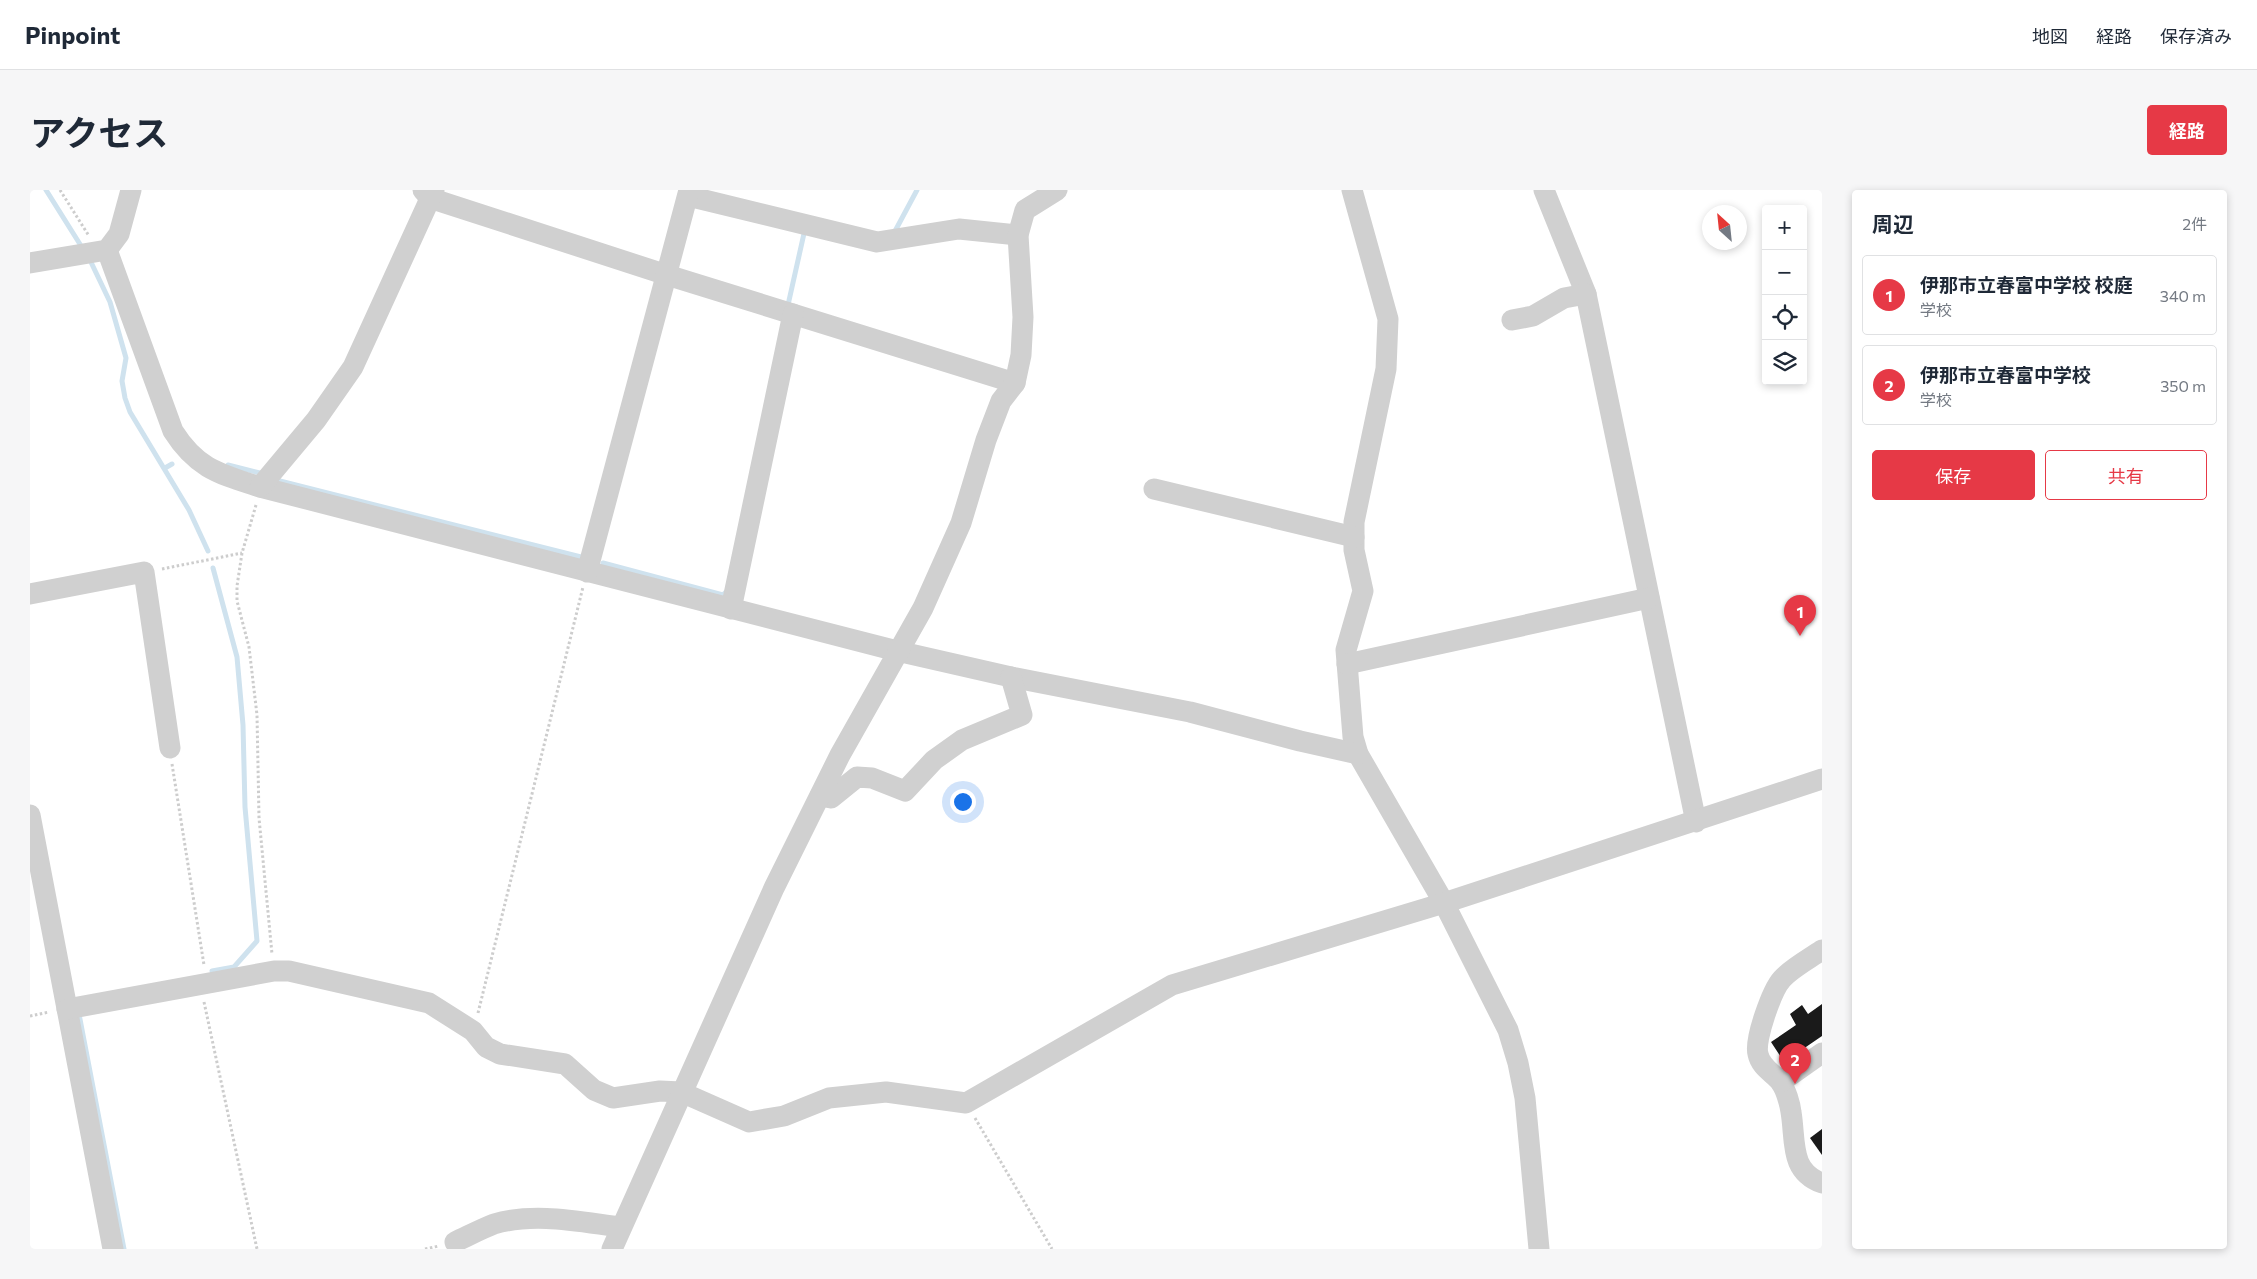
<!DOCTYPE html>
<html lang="ja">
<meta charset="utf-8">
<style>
body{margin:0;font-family:Commissioner,"Noto Sans JP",sans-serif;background:#f6f6f7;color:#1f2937}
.controls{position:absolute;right:15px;top:15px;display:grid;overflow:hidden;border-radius:5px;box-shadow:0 2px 8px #0003}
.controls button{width:45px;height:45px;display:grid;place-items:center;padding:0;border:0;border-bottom:1px solid #e0e1e3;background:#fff;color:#1f2937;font:25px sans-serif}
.compass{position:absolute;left:1672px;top:15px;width:45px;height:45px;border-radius:50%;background:#fff;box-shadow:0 2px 8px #0003;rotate:333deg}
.you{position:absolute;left:932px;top:611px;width:18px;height:18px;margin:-12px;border:4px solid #fff;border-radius:50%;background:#1a73e8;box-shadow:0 0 0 8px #1a73e833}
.badge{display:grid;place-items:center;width:32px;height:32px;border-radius:50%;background:#e63946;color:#fff;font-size:16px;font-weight:700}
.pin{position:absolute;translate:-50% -41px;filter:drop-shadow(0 1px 2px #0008)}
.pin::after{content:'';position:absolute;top:26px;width:18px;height:15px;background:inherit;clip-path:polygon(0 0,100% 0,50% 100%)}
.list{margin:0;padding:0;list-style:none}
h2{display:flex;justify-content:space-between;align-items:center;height:65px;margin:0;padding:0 20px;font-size:21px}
h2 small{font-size:16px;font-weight:400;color:#747a83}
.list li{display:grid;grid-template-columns:32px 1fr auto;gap:15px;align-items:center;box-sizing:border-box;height:80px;margin:0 10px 10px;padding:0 10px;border:1px solid #e0e1e3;border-radius:5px}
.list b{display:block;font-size:19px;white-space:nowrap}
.list p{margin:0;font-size:16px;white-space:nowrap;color:#747a83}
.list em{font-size:16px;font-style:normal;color:#747a83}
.actions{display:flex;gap:10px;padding:15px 20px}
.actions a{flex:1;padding:11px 0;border:1px solid #e63946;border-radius:5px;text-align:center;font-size:18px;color:#e63946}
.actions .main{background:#e63946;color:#fff}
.icon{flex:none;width:28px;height:28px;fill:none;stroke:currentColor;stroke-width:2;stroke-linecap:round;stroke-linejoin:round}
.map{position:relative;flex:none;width:1792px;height:1059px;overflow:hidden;border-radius:5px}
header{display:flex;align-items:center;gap:30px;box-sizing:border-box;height:70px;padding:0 25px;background:#fff;border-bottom:1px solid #e0e1e3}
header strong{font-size:24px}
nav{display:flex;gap:28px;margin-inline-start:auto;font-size:18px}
.intro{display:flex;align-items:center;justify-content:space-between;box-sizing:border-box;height:120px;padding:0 30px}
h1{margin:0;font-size:35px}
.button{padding:12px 22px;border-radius:5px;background:#e63946;color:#fff;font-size:18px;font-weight:700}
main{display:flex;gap:30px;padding:0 30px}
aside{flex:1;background:#fff;border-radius:5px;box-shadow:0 2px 8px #0003}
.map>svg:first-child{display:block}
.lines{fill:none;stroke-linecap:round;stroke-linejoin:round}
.stream{stroke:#cfe2ee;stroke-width:5}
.building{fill:#1a1a1a}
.path{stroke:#cdcdcd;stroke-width:3;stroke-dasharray:2.5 2.5;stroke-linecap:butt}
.minor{stroke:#d0d0d0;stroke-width:21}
</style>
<header>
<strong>Pinpoint</strong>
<nav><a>地図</a><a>経路</a><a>保存済み</a></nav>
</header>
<div class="intro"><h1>アクセス</h1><a class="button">経路</a></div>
<main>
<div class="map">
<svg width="1792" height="1059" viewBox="0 0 1792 1059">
<rect width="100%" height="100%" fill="#fff"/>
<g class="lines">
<g class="stream">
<path d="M16 0 53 59"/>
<path d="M864 43 887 0"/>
<path d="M59 68 80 112 96 168 92 191 95 208 100 222 159 320 178 361"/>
<path d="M758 115 775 39"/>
<path d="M198 275 234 284"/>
<path d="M135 278 142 274"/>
<path d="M246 290 555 368"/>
<path d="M573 373 693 405 697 401"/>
<path d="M182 781 204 777 227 751 215 617 213 535 207 467 183 378"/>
<path d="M49 824 94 1059"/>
</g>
</g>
<g class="building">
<path d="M1792 814V846L1754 872 1741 852 1766 835 1760 824 1772 815 1778 824Z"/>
<path d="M1792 939V965L1780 948Z"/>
</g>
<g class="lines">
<g class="path">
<path d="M30 0 59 46"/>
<path d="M226 315 212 363 207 396V411L219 457 227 525 229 628 242 764"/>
<path d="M132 379 212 363"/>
<path d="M142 574 174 775"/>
<path d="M174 812 227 1059"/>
<path d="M448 823 553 397"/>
<path d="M0 826 19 822"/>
<path d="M945 928 1022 1059"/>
<path d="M395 1059 409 1056"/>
</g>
<g class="minor">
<path d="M393 0 400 8 412 12 637 85 985 193"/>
<path d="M1322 0 1358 129 1356 179 1324 332V360L1333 401 1316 460 1323 547 1328 564 1414 713 1478 840 1488 873 1495 908 1509 1059"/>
<path d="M1514 0 1556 104 1666 632"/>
<path d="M658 6 847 52 929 39 988 45"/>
<path d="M77 60 143 241C167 279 190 284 230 297L867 461 981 487 1160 522 1270 551 1328 564"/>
<path d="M0 73 77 60 89 44 101 0"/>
<path d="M1482 130 1503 126 1534 108 1556 104"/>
<path d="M230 297 286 230 323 177 404 0"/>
<path d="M1124 299 1324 347"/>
<path d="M557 382 659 0"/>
<path d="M0 404 114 382 140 558"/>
<path d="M701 419 763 124"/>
<path d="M1317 474 1619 408"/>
<path d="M790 606 801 608 827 587 842 588 875 601 904 570 932 550 992 525 981 487"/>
<path d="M0 625 83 1059"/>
<path d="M1792 760C1779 769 1762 778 1752 789 1742 800 1724 850 1728 864 1731 879 1746 884 1751 893 1756 900 1760 914 1761 922 1766 951 1759 981 1792 993"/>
<path d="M37 819 244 781H259L399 813 443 841 456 857 470 864 535 874 564 900 583 908 630 901 651 902 719 932 754 926 799 908 856 902 936 913 1142 795 1414 713 1792 589"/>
<path d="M1751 892 1792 863"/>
<path d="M425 1052C438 1046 451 1039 464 1034 505 1022 550 1032 591 1037"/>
<path d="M582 1059 744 698 810 565 893 418 931 333 956 250 971 211 985 193 991 165 993 127 988 45 995 20 1027 0"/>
</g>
</g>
</svg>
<div class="controls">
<button>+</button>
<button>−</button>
<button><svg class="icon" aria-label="locate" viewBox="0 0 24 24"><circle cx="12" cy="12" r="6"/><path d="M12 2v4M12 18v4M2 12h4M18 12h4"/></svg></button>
<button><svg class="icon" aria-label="layers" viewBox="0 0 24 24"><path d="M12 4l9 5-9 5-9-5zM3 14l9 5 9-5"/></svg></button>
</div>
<svg class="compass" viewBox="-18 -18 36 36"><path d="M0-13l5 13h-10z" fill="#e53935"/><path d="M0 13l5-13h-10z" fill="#747a83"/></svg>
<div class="you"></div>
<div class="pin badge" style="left:1770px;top:446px">1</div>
<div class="pin badge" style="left:1765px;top:894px">2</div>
</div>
<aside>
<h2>周辺<small>2件</small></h2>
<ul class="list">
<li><span class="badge">1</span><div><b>伊那市立春富中学校 校庭</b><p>学校</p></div><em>340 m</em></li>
<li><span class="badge">2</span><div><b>伊那市立春富中学校</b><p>学校</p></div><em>350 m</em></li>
</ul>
<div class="actions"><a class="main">保存</a><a>共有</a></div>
</aside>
</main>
